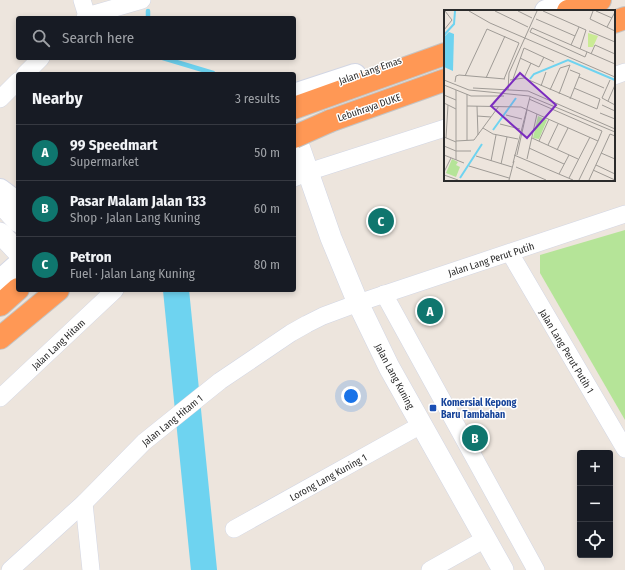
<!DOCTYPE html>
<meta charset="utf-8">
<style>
body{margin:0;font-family:"Fira Sans Condensed",sans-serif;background:#242831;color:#f1f3f6}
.controls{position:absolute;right:12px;bottom:12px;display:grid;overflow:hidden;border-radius:4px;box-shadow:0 2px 6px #0003}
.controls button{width:36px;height:36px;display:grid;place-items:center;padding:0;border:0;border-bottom:1px solid #363941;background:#171b24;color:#f1f3f6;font:20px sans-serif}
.you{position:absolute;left:351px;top:396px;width:14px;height:14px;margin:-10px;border:3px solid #fff;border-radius:50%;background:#1a73e8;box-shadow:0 0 0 6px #1a73e833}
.badge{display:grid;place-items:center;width:26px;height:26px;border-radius:50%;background:#0f766e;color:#fff;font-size:13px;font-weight:700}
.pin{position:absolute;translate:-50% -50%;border:2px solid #fff;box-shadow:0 1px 4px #0006}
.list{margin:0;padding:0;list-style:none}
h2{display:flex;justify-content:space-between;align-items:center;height:52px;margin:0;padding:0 16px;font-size:17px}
h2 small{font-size:13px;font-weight:400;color:#9ea1a6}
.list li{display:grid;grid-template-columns:26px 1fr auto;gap:12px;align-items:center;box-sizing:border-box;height:56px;padding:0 16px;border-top:1px solid #363941}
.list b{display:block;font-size:15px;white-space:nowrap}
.list p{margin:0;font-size:13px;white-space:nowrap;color:#9ea1a6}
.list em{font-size:13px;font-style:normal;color:#9ea1a6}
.icon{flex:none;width:22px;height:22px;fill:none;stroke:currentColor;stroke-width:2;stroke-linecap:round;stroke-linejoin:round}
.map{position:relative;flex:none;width:625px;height:570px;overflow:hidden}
.search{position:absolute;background:#171b24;box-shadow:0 2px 6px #0003;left:16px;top:16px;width:280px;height:44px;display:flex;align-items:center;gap:10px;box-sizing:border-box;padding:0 14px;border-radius:4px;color:#9ea1a6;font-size:15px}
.panel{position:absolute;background:#171b24;box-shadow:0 2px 6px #0003;left:16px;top:72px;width:280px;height:220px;border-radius:4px}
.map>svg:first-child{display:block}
.green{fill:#b5e498}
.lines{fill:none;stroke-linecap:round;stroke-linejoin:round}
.stream{stroke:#6ed3f0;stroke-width:4.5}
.river{stroke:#6ed3f0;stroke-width:26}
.minor-casing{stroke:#d2d6e4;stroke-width:18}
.tertiary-casing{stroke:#d2d6e4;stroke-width:22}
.secondary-casing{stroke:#d2d6e4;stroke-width:24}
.motorway-casing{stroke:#c4c4c4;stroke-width:24}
.minor{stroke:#fff;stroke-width:17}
.tertiary{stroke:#fff;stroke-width:21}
.secondary{stroke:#fff;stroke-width:22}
.motorway{stroke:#ff9855;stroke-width:22}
.motorway-bridge-casing{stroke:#c4c4c4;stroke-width:24;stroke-linecap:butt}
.motorway-bridge{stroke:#ff9855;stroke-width:22}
.transit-dot{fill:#1a4fb4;stroke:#fff;stroke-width:1.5}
.labels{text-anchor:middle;stroke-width:3;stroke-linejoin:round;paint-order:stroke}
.street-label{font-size:10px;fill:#2b2b2b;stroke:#fff}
.transit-label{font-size:10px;font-weight:bold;fill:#164399;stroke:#fff;text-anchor:start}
.inset-river{fill:none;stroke:#6ed3f0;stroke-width:2}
.inset-road{fill:none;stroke:#9f9b96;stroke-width:1}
.view{fill:#7b2cbf;fill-opacity:0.15;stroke:#7b2cbf;stroke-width:2}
.inset-edge{fill:none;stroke:#2b2b2b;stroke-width:2}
</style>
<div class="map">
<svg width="625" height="570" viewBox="0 0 625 570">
<rect width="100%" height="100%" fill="#ede5dd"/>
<path class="green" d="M625 230V420L540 273V255Z"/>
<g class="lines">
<g class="stream">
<path d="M148 11V18"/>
<path d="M163 58 213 73"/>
</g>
<path class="river" d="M176 290 204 570"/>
<g class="minor-casing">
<g id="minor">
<path d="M82 0 87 16"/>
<path d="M85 18 87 16 142 0"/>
<path d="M25 74 41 58"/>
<path d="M614 76 625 72"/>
<path d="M0 99 18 81"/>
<path d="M294 178 308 172 445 128"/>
<path d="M510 253 625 449"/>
<path d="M384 294 536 570"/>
<path d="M0 398 115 290"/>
<path d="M84 503 91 570"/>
<path d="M234 529 421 425"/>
<path d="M10 570 84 503 144 442 220 381 291 333 307 324 323 316 358 303 625 214"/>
<path d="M430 570 485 539"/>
</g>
</g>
<g class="tertiary-casing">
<g id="tertiary">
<path d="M294 132 331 238 358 303 389 367 503 570"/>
<path d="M0 202 18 222"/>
<path d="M0 233 18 252"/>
</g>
</g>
<g class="secondary-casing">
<g id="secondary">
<path d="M546 11 579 0"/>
<path d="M294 95 355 75"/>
<path d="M0 190 12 199 18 202"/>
<path d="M0 281 18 265"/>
</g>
</g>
<g class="motorway-casing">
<g id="motorway">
<path d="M568 11 600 0"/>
<path d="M614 22 625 18"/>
<path d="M294 108 445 54"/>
<path d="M330 121 445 80"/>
<path d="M0 305 18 289"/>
<path d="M0 338 58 290"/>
</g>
</g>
<use href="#minor" class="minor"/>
<use href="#tertiary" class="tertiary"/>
<use href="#secondary" class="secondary"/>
<use href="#motorway" class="motorway"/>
<g class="motorway-bridge-casing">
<path id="motorway-bridge" d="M294 137 330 121"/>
</g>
<use href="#motorway-bridge" class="motorway-bridge"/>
</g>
<rect class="transit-dot" x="429" y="404" width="8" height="8" rx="2"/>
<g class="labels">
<g class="street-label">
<text transform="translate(370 70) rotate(-19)" y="4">Jalan Lang Emas</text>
<text transform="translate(369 107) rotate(-19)" y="4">Lebuhraya DUKE</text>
<text transform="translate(491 259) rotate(-18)" y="4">Jalan Lang Perut Putih</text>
<text transform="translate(58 344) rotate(-43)" y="4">Jalan Lang Hitam</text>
<text transform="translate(567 351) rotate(59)" y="4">Jalan Lang Perut Putih 1</text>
<text transform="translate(395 376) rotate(62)" y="4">Jalan Lang Kuning</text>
<text transform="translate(172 420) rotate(-39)" y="4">Jalan Lang Hitam 1</text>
<text transform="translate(328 477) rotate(-29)" y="4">Lorong Lang Kuning 1</text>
</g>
<g class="transit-label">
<text x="441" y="406">Komersial Kepong<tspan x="441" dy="12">Baru Tambahan</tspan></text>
</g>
</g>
<g transform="translate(444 10)">
<rect width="171" height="171" fill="#ede5dd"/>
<path d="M94 106 103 110 95 129 89 128ZM8 149 14 152 12 155 16 157 12 167 2 163Z" fill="#b5e498"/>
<path d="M144 23 154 26 149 37H144Z" fill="#caeb94"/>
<path d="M5 22 10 24 9 61 0 57V27Z" fill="#6ed3f0"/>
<path class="inset-river" d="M0 25 10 14 11 1M86 69 90 64 124 50 171 70M49 120 72 88M16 168 38 134"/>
<path class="inset-road" d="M25 1 46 13 171 67M51 1 84 17M74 1 88 8M99 1 142 20 136 39M149 1 146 9 171 21M152 1 168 8M92 9 131 26M163 17 171 2M0 20 8 10 1 1M145 21 171 32M127 35 135 17M143 42 141 47 86 22 88 18 171 54M147 44 151 35 171 44M76 48 95 57 100 47M21 66 43 19 75 33 60 69M135 67 160 78M42 68 61 26M80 68 87 53M69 69 80 38 110 52M0 70 25 80 85 86 171 122M66 70 80 68 153 99 156 89 130 78M166 70 158 88 171 95M11 72 12 66 15 65 61 69M0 75 27 86H60M97 76 102 62M29 78 84 81 171 119M64 80 65 63 93 1M106 80 116 58 126 55 115 84M0 85 12 90M85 89 158 121 154 131M126 89 136 64 126 60M164 91 171 75M0 93 12 99M158 95 171 101M23 96 77 97 154 131 135 170M33 96 34 125M156 103 171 109M62 105 78 109M33 106 47 107M56 114 76 119M39 118 49 124 74 129M0 127 12 132M2 128 4 95M88 128 134 149M23 130V84M12 131 30 130 55 96M95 131 105 109M104 135 114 114M0 136 12 141H27M85 138 120 154M113 140 124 118M157 143 171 149M0 145 20 153M70 145 129 170M73 145 83 100M32 146 68 157M83 149 93 104M12 150V80M47 151 52 125M69 153 86 87M57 154 63 127M152 155 171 164M25 156 65 168M72 157 102 170M149 160 171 170M0 162 7 148M115 164 125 145M0 165 14 170M125 168 146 127M65 170 70 151M145 170 166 124 171 126"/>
<path class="view" d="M76 63 112 95 83 128 47 96Z"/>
<rect width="171" height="171" class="inset-edge"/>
</g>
</svg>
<div class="controls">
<button>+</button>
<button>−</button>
<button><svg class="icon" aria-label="locate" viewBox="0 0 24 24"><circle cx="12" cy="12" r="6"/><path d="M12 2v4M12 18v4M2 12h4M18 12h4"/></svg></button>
</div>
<div class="you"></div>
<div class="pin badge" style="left:430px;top:311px">A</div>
<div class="pin badge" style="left:475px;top:438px">B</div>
<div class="pin badge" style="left:381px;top:221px">C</div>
<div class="search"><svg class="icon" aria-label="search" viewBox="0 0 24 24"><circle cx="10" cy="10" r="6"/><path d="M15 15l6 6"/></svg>Search here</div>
<section class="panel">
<h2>Nearby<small>3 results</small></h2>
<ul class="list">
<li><span class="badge">A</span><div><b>99 Speedmart</b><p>Supermarket</p></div><em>50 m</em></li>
<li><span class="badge">B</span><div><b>Pasar Malam Jalan 133</b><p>Shop · Jalan Lang Kuning</p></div><em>60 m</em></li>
<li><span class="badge">C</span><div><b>Petron</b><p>Fuel · Jalan Lang Kuning</p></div><em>80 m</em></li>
</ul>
</section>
</div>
